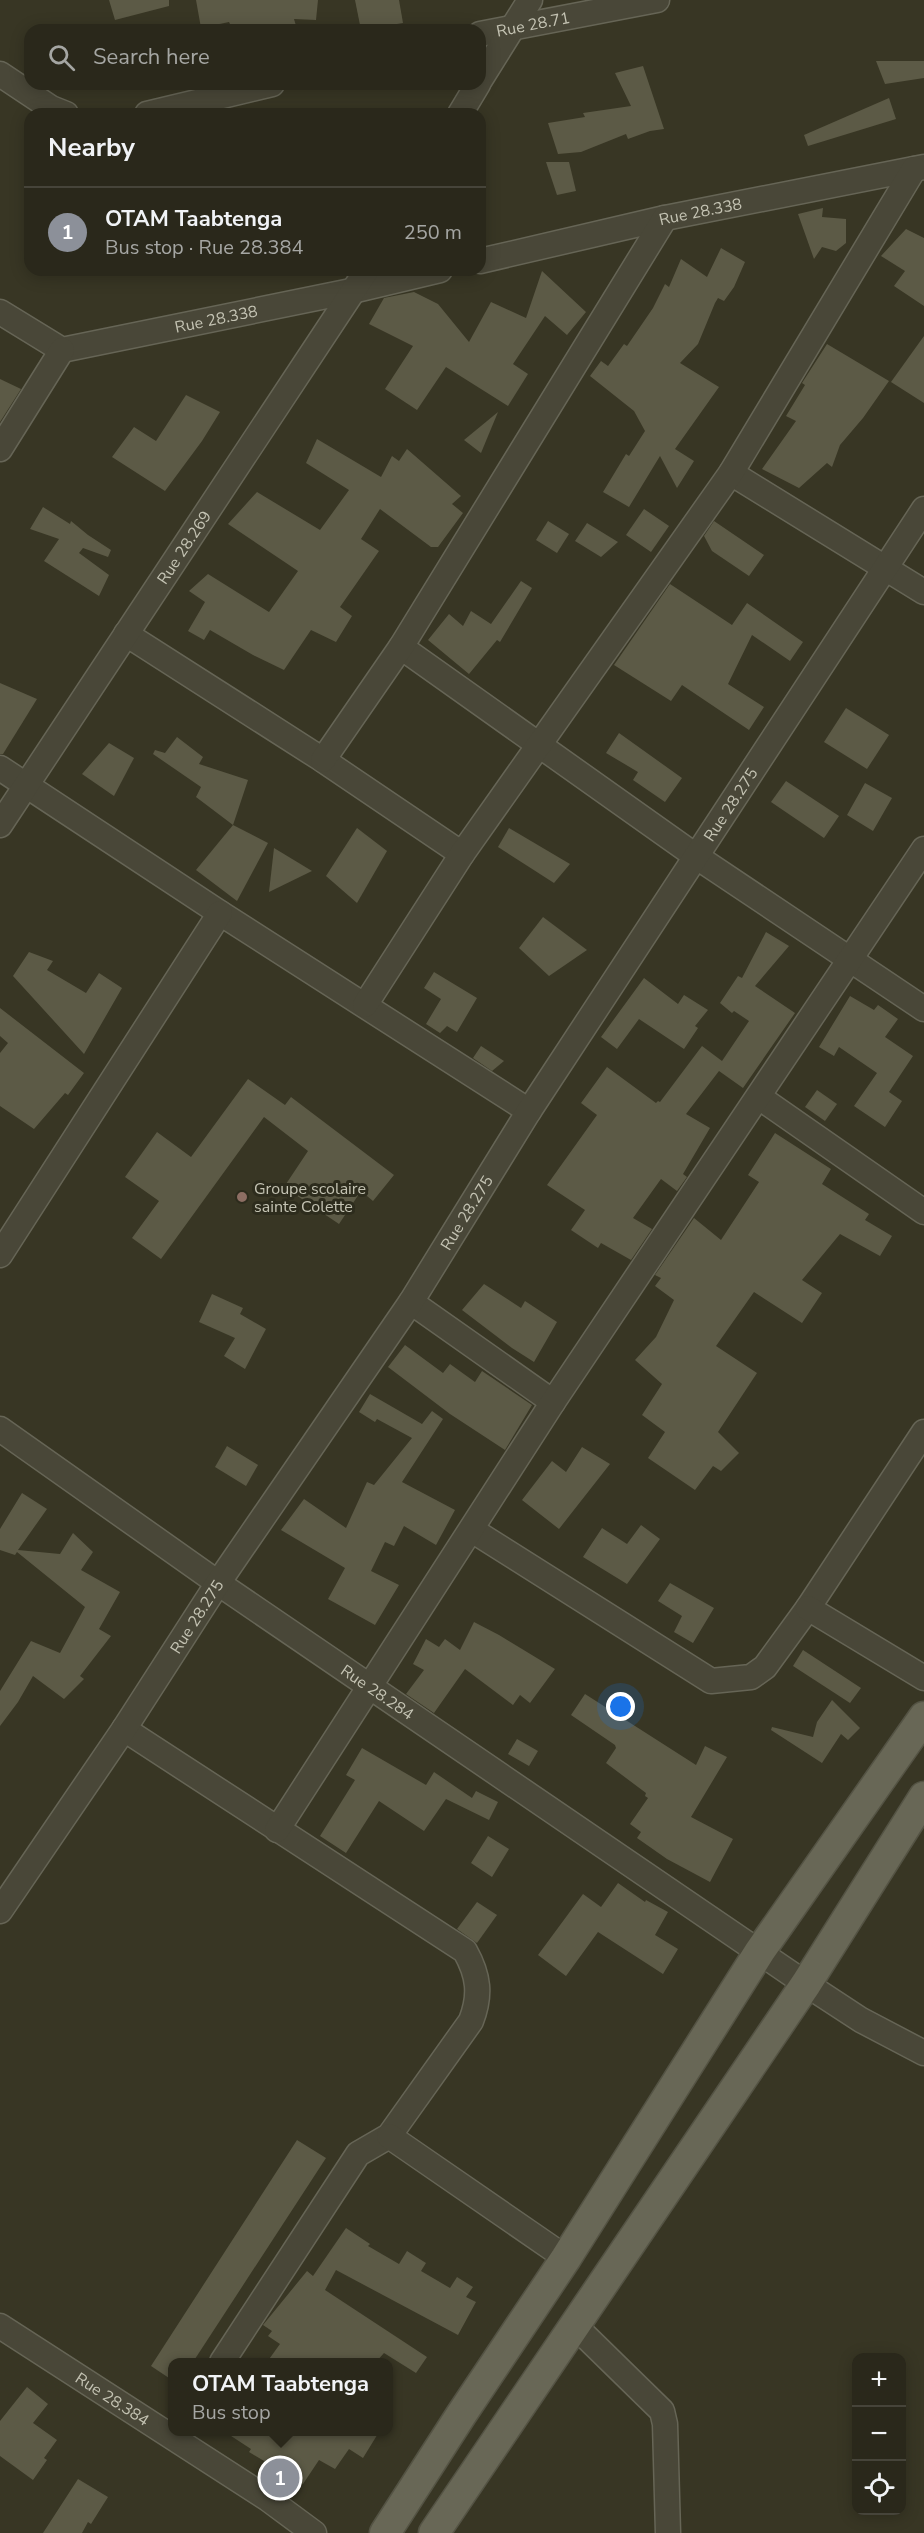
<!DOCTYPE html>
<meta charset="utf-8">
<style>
body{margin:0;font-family:"Nunito Sans",sans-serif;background:#363428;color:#f1f3f6}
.controls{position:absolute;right:18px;bottom:18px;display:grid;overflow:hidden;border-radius:12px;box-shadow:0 3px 15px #0003}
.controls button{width:54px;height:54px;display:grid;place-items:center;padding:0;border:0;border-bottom:2px solid #46443a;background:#2a281b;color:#f1f3f6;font:30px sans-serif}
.you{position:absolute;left:621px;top:1707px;width:21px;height:21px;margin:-15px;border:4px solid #fff;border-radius:50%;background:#1a73e8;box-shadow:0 0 0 9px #1a73e833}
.badge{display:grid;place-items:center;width:39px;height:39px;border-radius:50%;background:#8c9099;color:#fff;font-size:20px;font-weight:700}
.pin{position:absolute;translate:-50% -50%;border:3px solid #fff;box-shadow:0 2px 6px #0006}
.popup{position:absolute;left:168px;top:2358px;width:225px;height:78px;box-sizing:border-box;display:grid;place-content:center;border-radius:12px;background:#2a281b;filter:drop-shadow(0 2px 4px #0005);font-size:20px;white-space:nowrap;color:#a5a6a3}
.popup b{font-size:22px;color:#f1f3f6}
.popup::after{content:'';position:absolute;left:50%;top:100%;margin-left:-12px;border:12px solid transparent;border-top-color:#2a281b}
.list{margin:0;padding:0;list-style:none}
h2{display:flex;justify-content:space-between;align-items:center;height:78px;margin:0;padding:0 24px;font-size:26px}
h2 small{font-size:20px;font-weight:400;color:#a5a6a3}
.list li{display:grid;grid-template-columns:39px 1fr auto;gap:18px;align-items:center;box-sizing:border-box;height:90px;padding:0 24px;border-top:2px solid #46443a}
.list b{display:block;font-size:22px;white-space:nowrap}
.list p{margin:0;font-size:20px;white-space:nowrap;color:#a5a6a3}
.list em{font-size:20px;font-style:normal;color:#a5a6a3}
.icon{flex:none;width:33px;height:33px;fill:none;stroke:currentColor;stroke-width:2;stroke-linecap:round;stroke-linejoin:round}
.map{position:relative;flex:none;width:924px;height:2533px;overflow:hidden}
.search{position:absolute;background:#2a281b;box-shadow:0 3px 15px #0003;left:24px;top:24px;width:462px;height:66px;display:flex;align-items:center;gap:15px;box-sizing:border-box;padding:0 21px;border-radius:18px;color:#a5a6a3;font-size:22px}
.panel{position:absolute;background:#2a281b;box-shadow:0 3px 15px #0003;left:24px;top:108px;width:462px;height:168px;border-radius:18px}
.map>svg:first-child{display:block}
.building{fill:#5c5a46}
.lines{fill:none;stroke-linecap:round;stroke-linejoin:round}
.minor-casing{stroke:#666556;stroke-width:27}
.major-casing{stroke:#545344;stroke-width:33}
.minor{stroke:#494738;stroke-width:24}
.major{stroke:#686756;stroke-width:30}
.education-dot{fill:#8d6e63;stroke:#2d2c1d;stroke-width:2}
.labels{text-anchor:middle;stroke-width:6;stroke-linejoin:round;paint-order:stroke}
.street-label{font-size:16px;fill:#c4c3b3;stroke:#2d2c1d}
.poi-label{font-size:16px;fill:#c4c3b3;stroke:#2d2c1d;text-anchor:start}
</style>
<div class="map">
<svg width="924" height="2533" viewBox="0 0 924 2533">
<rect width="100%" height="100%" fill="#383624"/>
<g class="building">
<path d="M109 0H169V6L115 20Z"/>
<path d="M196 0H318L316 20 294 19 297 29 233 30 229 22 201 28Z"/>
<path d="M355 0H399L403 23 361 30Z"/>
<path d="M876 61H924V78L885 84Z"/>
<path d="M643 66 664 129 650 131 628 139 626 134 581 152 558 154 548 123 585 117 583 113 631 106 615 73Z"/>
<path d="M889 98 896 119 808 146 804 135Z"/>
<path d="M546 162H569L576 191 557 195Z"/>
<path d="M823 208 822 217 846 219V243L836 251 822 247 814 259 798 214Z"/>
<path d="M906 229 924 238V306L894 286 905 271 881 256Z"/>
<path d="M721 248 745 262 734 287 724 301 718 298 715 303 698 344 680 363 719 387 675 449 694 461 677 488 660 456 629 507 603 492 626 454 629 456 645 431 634 411 590 376 601 361 608 366 624 344 627 346 653 308 665 284 669 287 681 259 707 277Z"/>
<path d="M542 271 586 312 567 335 545 316 513 364 528 374 508 406 446 367 417 410 385 389 413 346 369 324 384 298 414 292 438 304 469 342 491 302 526 318Z"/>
<path d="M924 336V403L891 382Z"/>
<path d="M827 344 889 381 863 418 840 445 832 467 827 463 799 488 762 469 796 421 786 416 805 385 802 383Z"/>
<path d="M0 379 21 389 0 422Z"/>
<path d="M186 395 220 412 202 441 165 491 112 457 134 427 156 441Z"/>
<path d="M498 412 481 453 464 440Z"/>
<path d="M317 439 381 477 392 456 399 461 407 449 461 496 452 504 463 513 438 547H431L380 509 361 539 379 551 340 607 352 616 336 642 311 630 284 670 253 655 210 630 204 640 188 631 205 602 189 591 208 574 269 612 298 571 228 524 257 492 320 530 349 490 306 463Z"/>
<path d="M43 507 70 524 71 521 88 535 111 550 108 557 83 548 79 553 109 575 99 596 44 561 59 539 30 529Z"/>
<path d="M644 509 669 526 651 552 626 535Z"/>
<path d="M548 521 569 534 557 553 536 540Z"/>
<path d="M714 521 764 555 749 576 712 551 704 536Z"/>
<path d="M587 523 618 542 601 557 575 541Z"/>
<path d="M521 581 532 588 500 642 497 640 469 674 428 640 449 614 463 626 471 611 491 624Z"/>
<path d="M670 584 732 625 747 603 803 642 790 661 752 635 728 684 764 707 749 730 682 685 671 701 614 665Z"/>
<path d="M0 683 37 699 3 754H0Z"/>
<path d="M846 708 889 735 867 769 824 742Z"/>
<path d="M619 733 682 778 665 802 633 780 638 772 606 753Z"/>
<path d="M177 737 203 757 199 764 248 780 233 825 196 797 201 787 153 754 155 750 165 753Z"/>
<path d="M109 743 134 758 114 796 82 774Z"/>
<path d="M786 781 839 816 824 838 771 802Z"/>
<path d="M865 783 892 798 873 831 847 815Z"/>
<path d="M233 825 268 843 237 901 196 870Z"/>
<path d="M357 828 387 851 357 903 326 876Z"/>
<path d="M509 828 570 864 554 883 498 847Z"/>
<path d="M274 848 312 871 269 892Z"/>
<path d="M543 917 587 950 549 976 519 948Z"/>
<path d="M766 932 789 946 755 986 795 1013 743 1088 719 1071 686 1114 710 1128 683 1174 687 1177 677 1191 661 1179 633 1218 652 1229 631 1260 601 1243 598 1248 571 1230 585 1210 547 1185 597 1115 581 1103 607 1067 656 1103 658 1101 660 1102 702 1046 722 1061 749 1021 734 1011 732 1013 720 1003 738 976 742 978Z"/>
<path d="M29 952 53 961 47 970 86 993 99 973 122 988 84 1054 13 976Z"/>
<path d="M434 972 477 998 457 1032 447 1026 440 1033 426 1024 441 999 424 988Z"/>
<path d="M644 978 678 1004 684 995 708 1010 695 1026 698 1028 684 1049 639 1019 617 1049 601 1037Z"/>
<path d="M850 996 874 1010 878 1005 898 1019 885 1037 913 1056 889 1092 902 1101 885 1127 854 1106 877 1073 839 1047 834 1056 819 1047Z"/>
<path d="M0 1008 84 1073 68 1095 65 1093 34 1129 0 1106V1053L8 1043 0 1036Z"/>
<path d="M481 1046 504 1061 492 1071 473 1058Z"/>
<path d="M248 1079 285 1105 291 1097 394 1175 373 1201 361 1191 339 1224 284 1187 308 1151 264 1117 161 1259 132 1238 159 1201 125 1177 157 1132 191 1157Z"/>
<path d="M817 1090 837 1104 825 1121 805 1107Z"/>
<path d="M775 1133 831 1169 822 1184 869 1214 865 1220 892 1236 880 1256 840 1234 802 1280 822 1293 802 1323 754 1292 716 1346 757 1373 718 1432 739 1453 721 1471 713 1466 695 1490 648 1458 665 1432 642 1415 662 1384 635 1360 656 1337 674 1300 655 1286 661 1278 655 1275 694 1218 721 1240 759 1182 748 1175Z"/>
<path d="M484 1284 521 1308 525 1301 557 1322 534 1362 512 1348 462 1310Z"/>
<path d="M212 1294 243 1308 240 1314 266 1329 245 1369 224 1356 235 1338 199 1322Z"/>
<path d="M405 1345 443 1373 450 1364 475 1382 482 1371 532 1405 505 1450 450 1414 388 1367Z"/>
<path d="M370 1394 422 1424 432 1411 443 1419 402 1482 455 1510 436 1545 404 1526 394 1546 385 1542 371 1571 399 1585 375 1625 328 1599 345 1568 281 1530 304 1499 346 1528 367 1482 374 1485 412 1438 377 1419 375 1422 359 1412Z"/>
<path d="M227 1446 258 1465 246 1486 215 1467Z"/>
<path d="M582 1447 610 1464 559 1529 522 1500 552 1461 566 1472Z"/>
<path d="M22 1493 47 1509 18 1550 60 1554 73 1533 93 1552 81 1570 120 1592 99 1629 111 1636 80 1676 84 1679 64 1699 33 1676 18 1702 0 1726V1691L31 1641 60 1653 85 1607 17 1552 15 1555 0 1550V1529Z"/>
<path d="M641 1525 660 1539 627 1584 583 1557 602 1528 627 1544Z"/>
<path d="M670 1583 714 1608 693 1643 674 1632 682 1616 658 1601Z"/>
<path d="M474 1622 499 1635 555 1669 530 1703 520 1695 513 1705 465 1669 434 1713 406 1694 424 1670 413 1664 426 1639 439 1647 445 1639 460 1650Z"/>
<path d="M803 1650 861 1688 850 1703 793 1666Z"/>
<path d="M585 1694 696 1765 705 1746 727 1757 691 1817 733 1839 710 1882 667 1859 637 1838 641 1832 630 1824 648 1798 645 1796 646 1793 606 1763 616 1748 615 1745 571 1715Z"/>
<path d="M832 1700 860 1728 848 1740 841 1734 822 1763 771 1730 772 1727 813 1737 817 1722Z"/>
<path d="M517 1739 538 1751 529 1766 508 1754Z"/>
<path d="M362 1748 426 1785 434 1772 472 1798 476 1791 498 1802 489 1820 446 1799 424 1831 379 1801 346 1853 320 1836 355 1780 346 1775Z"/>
<path d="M488 1836 509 1849 492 1877 471 1863Z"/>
<path d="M618 1883 645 1902 646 1900 668 1912 655 1935 678 1949 663 1974 598 1932 566 1976 538 1955 583 1894 601 1907Z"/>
<path d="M477 1902 497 1915 477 1943 457 1929Z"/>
<path d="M297 2140 326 2158 193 2362H172V2380L151 2366Z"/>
<path d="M346 2228 370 2244 368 2246 399 2264 407 2251 426 2263 421 2271 450 2288 457 2277 473 2287 466 2297 476 2302 458 2335 336 2270 325 2290 427 2357 416 2373 384 2353 376 2362H267L280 2344 268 2336 272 2331 263 2325 307 2271 313 2276Z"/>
<path d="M27 2387 48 2404 33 2423 57 2440 44 2458 47 2460 33 2480 0 2456V2421Z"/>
<path d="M225 2432H379L363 2458 349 2449 335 2469 319 2460 303 2484 249 2452 251 2449Z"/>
<path d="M78 2479 108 2497 91 2524 88 2522 82 2533H43Z"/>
</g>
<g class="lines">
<g class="minor-casing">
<g id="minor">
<path id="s1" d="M480 34 657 0"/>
<path d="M0 74 51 108 66 114"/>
<path d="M480 80 530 0"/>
<path d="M147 114 272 84"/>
<path d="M460 114 478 84"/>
<path id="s2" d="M480 261 665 218 924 167"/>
<path id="s3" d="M0 312 62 350 356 290 440 270"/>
<path d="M0 449 62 350"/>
<path d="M731 473 924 592"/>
<path d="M126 634 323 760 462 854"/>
<path d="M401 647 697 857 924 1009"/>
<path d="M323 760 401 647 665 218"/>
<path d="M0 768 220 913 529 1111"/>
<path id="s4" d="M0 825 367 270"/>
<path d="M365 1005 462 854 731 473 914 169"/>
<path d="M759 1097 924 1212"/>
<path d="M0 1255 220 913"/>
<path d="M411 1302 553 1402"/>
<path id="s5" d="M0 1429 218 1583 806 1984 861 2020 924 2053"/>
<path d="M472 1530 711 1681 751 1677 765 1667 808 1608 924 1432"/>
<path d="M808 1608 924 1678"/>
<path d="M124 1729 465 1951C479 1976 481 1995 471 2021L389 2136 358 2154 222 2362"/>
<path d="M277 1830 553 1402 924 849"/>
<path id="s6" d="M0 1911 124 1729 218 1583 411 1302 529 1111 924 509"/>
<path d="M389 2136 566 2258"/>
<path d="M574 2325 662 2411 665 2424 668 2533"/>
<path id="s7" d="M0 2326 268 2499 314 2533"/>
</g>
</g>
<g class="major-casing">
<g id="major">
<path d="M385 2533 461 2415 566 2258 760 1951 924 1717"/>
<path d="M434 2533 806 1984 924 1797"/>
</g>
</g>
<use href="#minor" class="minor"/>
<use href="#major" class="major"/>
</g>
<circle class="education-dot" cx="242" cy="1197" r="6"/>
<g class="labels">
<g class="street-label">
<text dy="6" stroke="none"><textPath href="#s1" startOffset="54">Rue 28.71</textPath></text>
<text dy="6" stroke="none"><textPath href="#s2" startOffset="226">Rue 28.338</textPath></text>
<text dy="6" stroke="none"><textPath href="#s3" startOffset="230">Rue 28.338</textPath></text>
<text dy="6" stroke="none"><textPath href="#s4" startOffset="333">Rue 28.269</textPath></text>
<text dy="6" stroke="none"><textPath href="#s6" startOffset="1326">Rue 28.275</textPath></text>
<text dy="6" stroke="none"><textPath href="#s6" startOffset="840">Rue 28.275</textPath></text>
<text dy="6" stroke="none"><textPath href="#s6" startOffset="354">Rue 28.275</textPath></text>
<text dy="6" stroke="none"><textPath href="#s5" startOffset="460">Rue 28.284</textPath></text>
<text dy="6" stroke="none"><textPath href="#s7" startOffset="134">Rue 28.384</textPath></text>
</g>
<g class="poi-label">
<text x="254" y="1194">Groupe scolaire<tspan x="254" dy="18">sainte Colette</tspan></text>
</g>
</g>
</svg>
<div class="controls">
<button>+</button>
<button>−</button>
<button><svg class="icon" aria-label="locate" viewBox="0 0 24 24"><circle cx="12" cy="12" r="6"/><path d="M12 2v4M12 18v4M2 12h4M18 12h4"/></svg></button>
</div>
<div class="you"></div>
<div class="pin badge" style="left:280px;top:2478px">1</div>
<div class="popup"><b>OTAM Taabtenga</b>Bus stop</div>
<div class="search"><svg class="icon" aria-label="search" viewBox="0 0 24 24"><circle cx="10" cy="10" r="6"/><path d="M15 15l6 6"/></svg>Search here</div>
<section class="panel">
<h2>Nearby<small></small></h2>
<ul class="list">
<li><span class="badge">1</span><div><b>OTAM Taabtenga</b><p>Bus stop · Rue 28.384</p></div><em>250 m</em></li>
</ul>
</section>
</div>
